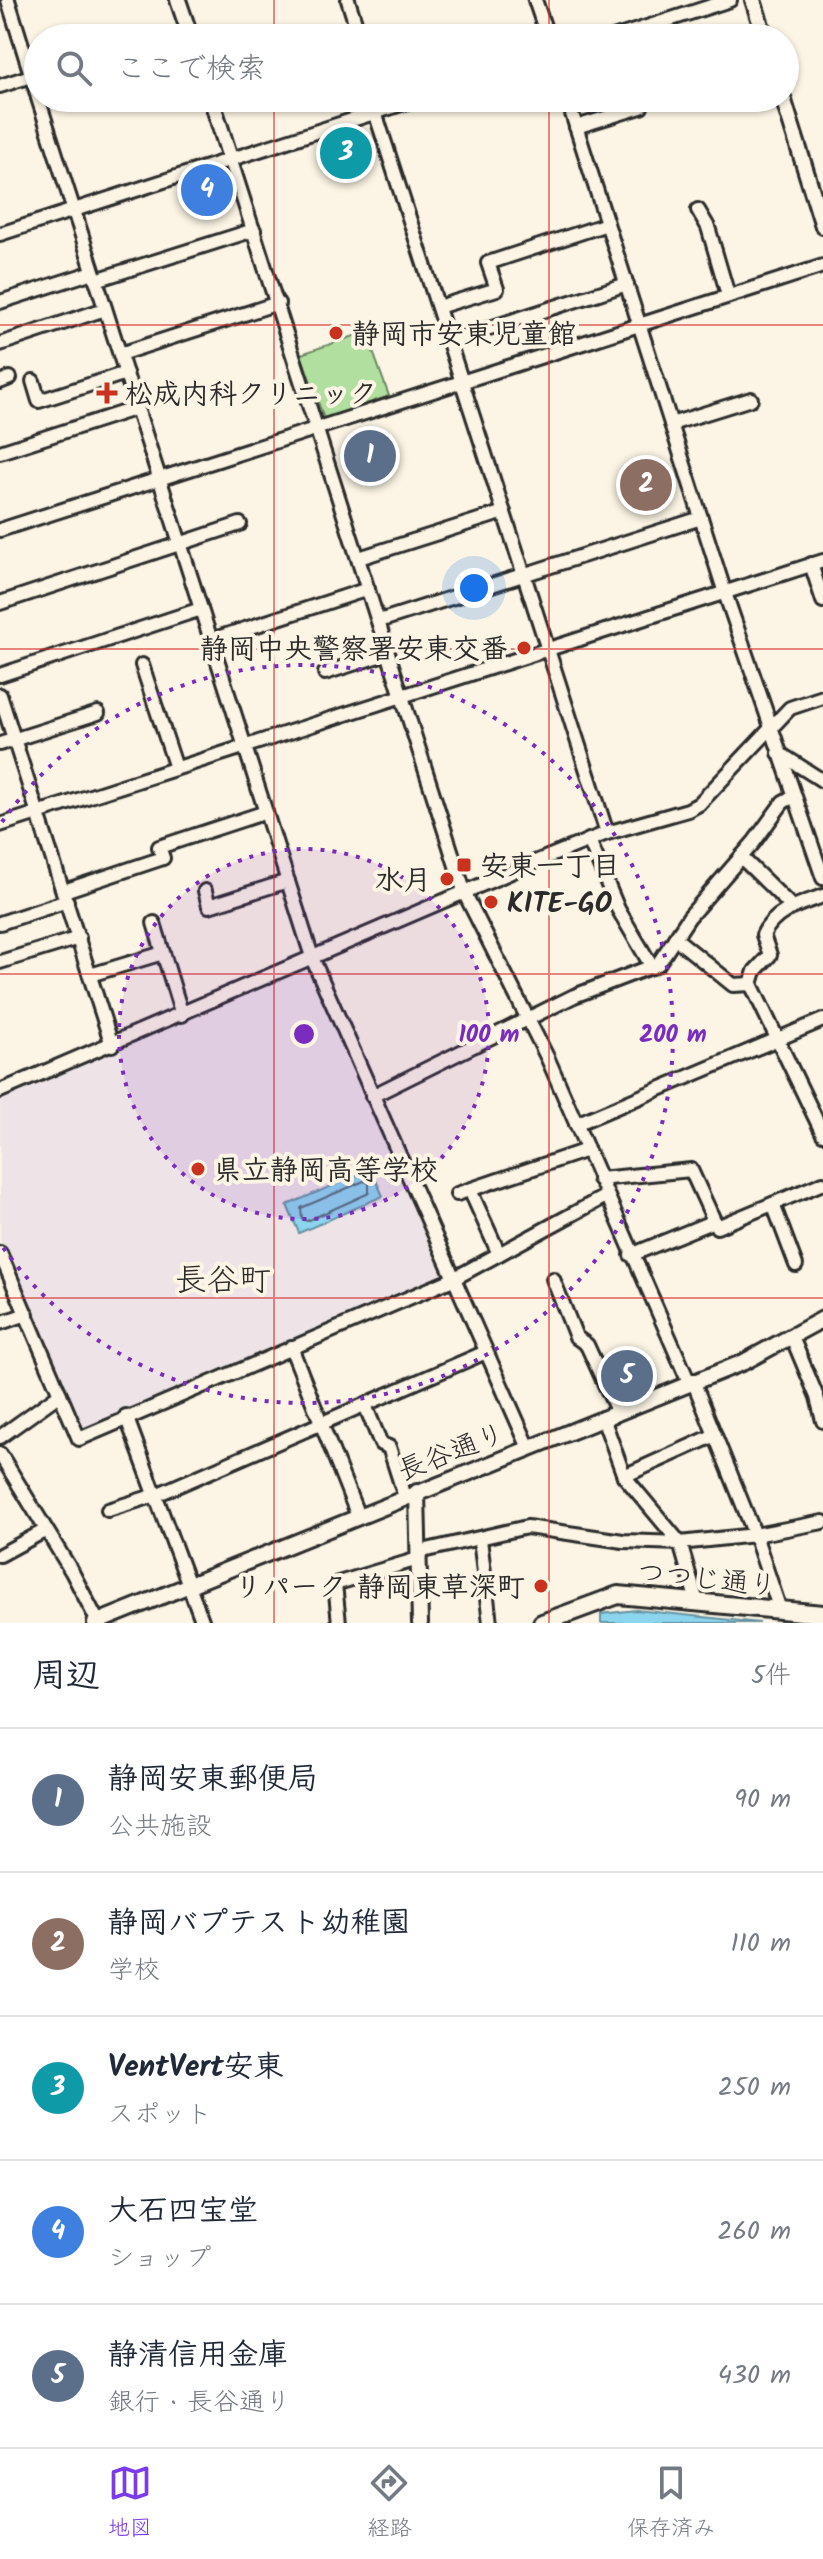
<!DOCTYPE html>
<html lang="ja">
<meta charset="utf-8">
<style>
body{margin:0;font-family:Kalam,"Klee One",sans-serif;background:#f6f6f7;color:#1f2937}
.you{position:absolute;left:474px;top:588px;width:28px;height:28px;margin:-20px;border:6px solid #fff;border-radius:50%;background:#1a73e8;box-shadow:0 0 0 12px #1a73e833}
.badge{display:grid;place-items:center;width:52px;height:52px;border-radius:50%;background:#7c3aed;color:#fff;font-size:26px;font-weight:700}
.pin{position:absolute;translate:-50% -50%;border:4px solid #fff;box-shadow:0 2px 8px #0006}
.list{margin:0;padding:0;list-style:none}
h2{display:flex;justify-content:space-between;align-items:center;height:104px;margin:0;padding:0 32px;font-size:34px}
h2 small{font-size:26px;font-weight:400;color:#747a83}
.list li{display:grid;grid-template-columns:52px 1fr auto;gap:24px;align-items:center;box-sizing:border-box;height:144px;padding:0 32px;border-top:2px solid #e0e1e3}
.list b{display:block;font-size:30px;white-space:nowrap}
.list p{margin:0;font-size:26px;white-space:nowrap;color:#747a83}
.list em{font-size:26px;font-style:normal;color:#747a83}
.icon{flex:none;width:44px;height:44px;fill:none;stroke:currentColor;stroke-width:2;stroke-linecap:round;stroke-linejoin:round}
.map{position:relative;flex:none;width:823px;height:1623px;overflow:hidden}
.search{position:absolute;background:#fff;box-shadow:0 2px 6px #0004;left:24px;right:24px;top:24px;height:88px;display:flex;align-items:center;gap:20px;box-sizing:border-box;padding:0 28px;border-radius:44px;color:#747a83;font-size:30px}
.sheet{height:824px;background:#fff}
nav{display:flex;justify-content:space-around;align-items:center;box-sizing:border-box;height:112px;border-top:2px solid #e0e1e3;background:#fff;font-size:22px;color:#747a83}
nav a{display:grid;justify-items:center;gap:4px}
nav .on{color:#7c3aed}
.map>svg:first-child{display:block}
.built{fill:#eee4e7}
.green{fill:#b0df9f;stroke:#6e8565;stroke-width:2}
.water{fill:#8cd5ee;stroke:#6591a0;stroke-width:2}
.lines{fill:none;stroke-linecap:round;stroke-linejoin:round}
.shore{stroke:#526f79;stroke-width:2}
.minor-casing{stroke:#2b2b2b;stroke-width:18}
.tertiary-casing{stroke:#2b2b2b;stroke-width:20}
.secondary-casing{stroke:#2b2b2b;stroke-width:22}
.minor{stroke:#fcf5e5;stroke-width:12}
.tertiary{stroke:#fcf5e5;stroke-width:14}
.secondary{stroke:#fcf5e5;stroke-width:16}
.grid{fill:none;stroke:#d62828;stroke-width:2;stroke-opacity:0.55}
.ring{fill:none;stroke:#7b2cbf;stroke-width:4;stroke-dasharray:4 8}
.poi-dot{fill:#c8321e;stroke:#fcf5e5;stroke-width:3}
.labels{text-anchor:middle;stroke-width:8;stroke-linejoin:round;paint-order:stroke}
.poi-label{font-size:28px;font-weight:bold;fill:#2b2b2b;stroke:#fcf5e5;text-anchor:start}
.street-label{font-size:28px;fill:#2b2b2b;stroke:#fcf5e5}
.quarter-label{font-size:32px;fill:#2b2b2b;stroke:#fcf5e5}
.centre{fill:#7b2cbf;stroke:#fcf5e5;stroke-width:4}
.ring-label{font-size:24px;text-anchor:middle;font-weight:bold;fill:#7b2cbf;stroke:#fcf5e5;stroke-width:8;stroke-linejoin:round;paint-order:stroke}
</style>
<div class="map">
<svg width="823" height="1623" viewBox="0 0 823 1623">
<rect width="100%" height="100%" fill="#fcf5e5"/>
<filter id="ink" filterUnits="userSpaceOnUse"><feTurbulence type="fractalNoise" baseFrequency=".0125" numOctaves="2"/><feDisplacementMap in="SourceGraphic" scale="16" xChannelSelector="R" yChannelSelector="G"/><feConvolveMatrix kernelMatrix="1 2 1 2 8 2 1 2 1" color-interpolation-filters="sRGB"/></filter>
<g filter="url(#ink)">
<path class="built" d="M309 969 443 1277 83 1428 0 1241V1096Z"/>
<path class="green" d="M366 332 389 396 324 419 301 354Z"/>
<g class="water">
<path d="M371 1169 383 1196 299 1233 287 1205Z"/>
<path d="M636 1610 760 1623H601V1614Z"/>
</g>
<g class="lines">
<path class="shore" d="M364 1181 369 1183V1193L307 1221 302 1219 301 1208Z"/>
<g class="minor-casing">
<g id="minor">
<path d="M8 0 38 97"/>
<path d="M348 0 360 38"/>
<path d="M535 0 548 38"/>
<path d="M613 38 730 0"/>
<path d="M0 86 31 76"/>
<path d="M38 98 313 960 529 1448"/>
<path d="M567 98 725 593 823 878"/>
<path d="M375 112 607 833"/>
<path d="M576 127 641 107"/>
<path d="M230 158 465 894 548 1059 690 1385"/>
<path d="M698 210 708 227 728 295"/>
<path d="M0 234 420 98"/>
<path d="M96 280 254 230"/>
<path d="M0 302 93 272"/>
<path d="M438 307 497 289 488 263 607 224"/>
<path d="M449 341 627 284"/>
<path d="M0 344 105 309"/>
<path d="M120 354 278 303"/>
<path d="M33 381 39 401 126 373"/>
<path d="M0 382 10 378"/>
<path d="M671 424 751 399"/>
<path d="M0 452 137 408"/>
<path d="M0 530 823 266"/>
<path d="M359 558 504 512"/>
<path d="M811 564 823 601"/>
<path d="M0 603 240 524"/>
<path d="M379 621 701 518"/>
<path d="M211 640 368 589"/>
<path d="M142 665 176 768"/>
<path d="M325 673 388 653"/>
<path d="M0 675 201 609"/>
<path d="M0 695 112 1045"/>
<path d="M0 744 98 713"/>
<path d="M779 753 823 781"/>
<path d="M0 825 823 561"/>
<path d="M589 840 618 909 652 967"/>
<path d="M741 857 792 907"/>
<path d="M64 891 163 858 159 847 266 812"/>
<path d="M205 891 209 906 288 881"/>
<path d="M823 896C800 904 774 911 763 935L770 955 755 971 751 984 823 1134"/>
<path d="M0 923 67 901"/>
<path d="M154 923 182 1015"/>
<path d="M675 938 733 985 751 984"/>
<path d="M0 962 79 938"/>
<path d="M90 975 163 953"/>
<path d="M0 1091 530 864 607 833 688 810 699 804 790 708 823 697"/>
<path d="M372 1096 574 996 658 964 689 917 754 842 783 802 794 796"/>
<path d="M576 1124 823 1020"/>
<path d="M599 1179 691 1170 717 1227 823 1183"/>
<path d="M470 1190 499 1254"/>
<path d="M457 1194 587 1150"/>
<path d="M773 1204 796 1265"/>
<path d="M0 1253 79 1439 453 1279 606 1196"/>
<path d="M631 1255 714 1221"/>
<path d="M553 1279 576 1337 587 1345 618 1413"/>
<path d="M0 1323 27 1314"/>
<path d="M792 1337 817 1397 823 1421"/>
<path d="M291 1347 358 1516"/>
<path d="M694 1383 755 1535 780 1610"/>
<path d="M365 1405 381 1444 389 1447 405 1497"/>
<path d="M126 1416 203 1623"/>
<path d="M603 1418 624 1476 680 1543 697 1602"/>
<path d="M0 1437 60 1394"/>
<path d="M0 1454 72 1572 98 1622"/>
<path d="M624 1476 715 1435"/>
<path d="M108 1510 156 1495 486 1352"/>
<path d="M480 1539 490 1623"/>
<path d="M418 1552 527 1527 623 1541 680 1543 755 1535 823 1522"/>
<path d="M0 1555 46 1530"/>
<path d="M339 1623 335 1584 418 1559"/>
</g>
</g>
<g class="tertiary-casing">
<g id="tertiary">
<path d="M178 0 191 38"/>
<path d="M753 0 765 38"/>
<path d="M211 98 230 158"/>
<path d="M783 98 823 226"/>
<path d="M417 1492 420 1623"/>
<path d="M95 1623 744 1362 823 1319"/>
</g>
</g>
<g class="secondary-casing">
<path id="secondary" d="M542 1623 618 1595 823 1614"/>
</g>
<use href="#minor" class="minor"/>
<use href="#tertiary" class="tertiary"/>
<use href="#secondary" class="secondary"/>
</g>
</g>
<path class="grid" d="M274 0V38M549 0V38M274 98V1623M549 98V1623M0 325H823M0 649H823M0 974H823M0 1298H823"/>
<circle cx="304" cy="1034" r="185" fill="#7b2cbf" fill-opacity=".12"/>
<g class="ring">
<circle cx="304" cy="1034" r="185"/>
<path d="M2 822A369 369 0 1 1 2 1246"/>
</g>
<g class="poi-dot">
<circle cx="336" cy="333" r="8"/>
<path d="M103 381h8v8h8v8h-8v8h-8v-8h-8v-8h8z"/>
<circle cx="524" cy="648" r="8"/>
<rect x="456" y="857" width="16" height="16" rx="4"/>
<circle cx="447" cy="879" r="8"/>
<circle cx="491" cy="902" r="8"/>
<circle cx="198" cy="1169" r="8"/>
<circle cx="541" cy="1586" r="8"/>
</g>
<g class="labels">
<g class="poi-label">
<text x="352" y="343">静岡市安東児童館</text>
<text x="125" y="403">松成内科クリニック</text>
<text x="508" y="658" text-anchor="end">静岡中央警察署安東交番</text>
<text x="480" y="875">安東一丁目</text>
<text x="431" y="889" text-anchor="end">水月</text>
<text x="507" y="912">KITE-GO</text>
<text x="214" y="1179">県立静岡高等学校</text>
<text x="525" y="1596" text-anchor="end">リパーク 静岡東草深町</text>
</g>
<g class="street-label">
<text transform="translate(451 1451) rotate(-21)" y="10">長谷通り</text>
<text transform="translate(707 1578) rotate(6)" y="10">つつじ通り</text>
</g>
<g class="quarter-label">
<text x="223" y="1290">長谷町</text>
</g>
</g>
<circle cx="304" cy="1034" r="12" class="centre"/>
<g class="ring-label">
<text x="489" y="1042">100 m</text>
<text x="673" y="1042">200 m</text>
</g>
</svg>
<div class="you"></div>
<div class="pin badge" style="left:370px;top:456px;background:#5c6f8a">1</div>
<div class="pin badge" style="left:646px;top:485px;background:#8d6e63">2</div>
<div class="pin badge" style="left:346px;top:153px;background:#0f9aa8">3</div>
<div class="pin badge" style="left:207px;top:190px;background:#3f7fe0">4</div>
<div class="pin badge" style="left:627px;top:1376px;background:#5c6f8a">5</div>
<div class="search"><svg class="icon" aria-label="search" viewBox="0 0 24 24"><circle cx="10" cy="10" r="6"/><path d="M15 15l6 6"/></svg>ここで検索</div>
</div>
<section class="sheet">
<h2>周辺<small>5件</small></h2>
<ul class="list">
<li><span class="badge" style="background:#5c6f8a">1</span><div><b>静岡安東郵便局</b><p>公共施設</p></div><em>90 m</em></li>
<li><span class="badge" style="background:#8d6e63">2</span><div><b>静岡バプテスト幼稚園</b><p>学校</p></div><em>110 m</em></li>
<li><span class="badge" style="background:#0f9aa8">3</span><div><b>VentVert安東</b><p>スポット</p></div><em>250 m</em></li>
<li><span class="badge" style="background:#3f7fe0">4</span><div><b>大石四宝堂</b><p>ショップ</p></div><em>260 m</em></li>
<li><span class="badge" style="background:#5c6f8a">5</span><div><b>静清信用金庫</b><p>銀行 · 長谷通り</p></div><em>430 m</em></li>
</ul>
</section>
<nav>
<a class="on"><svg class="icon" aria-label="map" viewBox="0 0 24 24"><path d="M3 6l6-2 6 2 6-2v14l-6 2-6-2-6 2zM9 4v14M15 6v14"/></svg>地図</a>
<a><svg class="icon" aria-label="directions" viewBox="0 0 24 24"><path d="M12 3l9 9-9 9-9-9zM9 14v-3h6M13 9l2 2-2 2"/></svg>経路</a>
<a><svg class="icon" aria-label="saved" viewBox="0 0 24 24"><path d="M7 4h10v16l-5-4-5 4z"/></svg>保存済み</a>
</nav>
